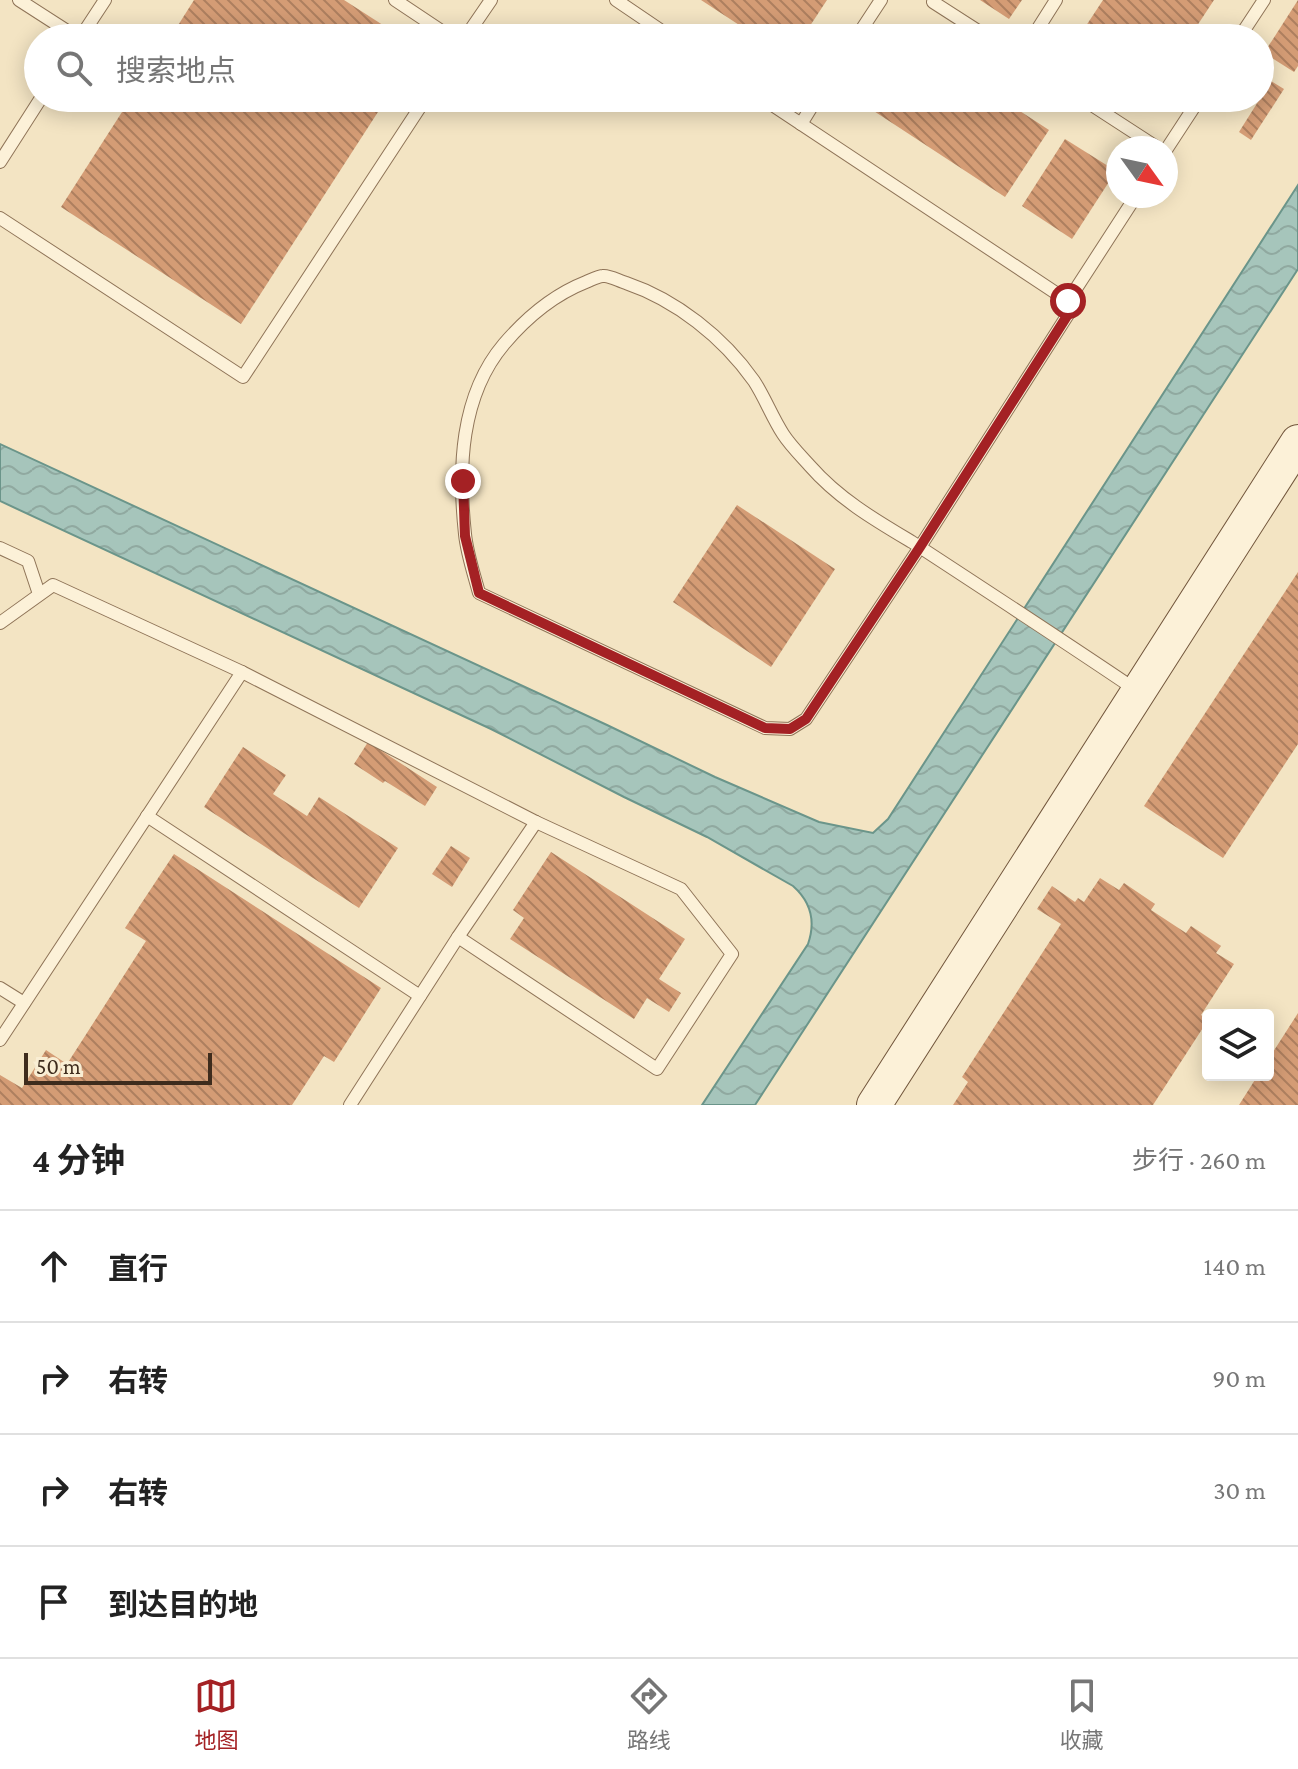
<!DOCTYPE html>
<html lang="zh">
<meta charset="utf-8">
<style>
body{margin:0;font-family:"Crimson Pro","Noto Sans SC",serif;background:#f6f6f6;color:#222}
.controls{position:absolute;right:24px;bottom:24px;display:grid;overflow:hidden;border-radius:8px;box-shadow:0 4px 20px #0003}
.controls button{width:72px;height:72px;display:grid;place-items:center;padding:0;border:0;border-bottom:2px solid #e0e0e0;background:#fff;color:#222;font:40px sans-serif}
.compass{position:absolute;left:1106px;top:136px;width:72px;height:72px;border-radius:50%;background:#fff;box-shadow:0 4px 20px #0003;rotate:123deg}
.scale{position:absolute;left:24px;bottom:20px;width:188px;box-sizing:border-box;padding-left:8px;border:4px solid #3e2c1d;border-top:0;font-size:22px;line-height:28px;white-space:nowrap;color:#3e2c1d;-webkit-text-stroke:6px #f9eed4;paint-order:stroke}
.stop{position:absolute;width:24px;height:24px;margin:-18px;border:6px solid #a42124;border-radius:50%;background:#fff}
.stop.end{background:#a42124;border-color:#fff;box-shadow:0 2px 8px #0008}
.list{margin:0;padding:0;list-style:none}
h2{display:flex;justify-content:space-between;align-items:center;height:104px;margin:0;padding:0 32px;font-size:34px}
h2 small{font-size:26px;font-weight:400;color:#767676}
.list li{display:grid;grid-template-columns:52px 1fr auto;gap:24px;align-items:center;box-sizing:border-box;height:112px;padding:0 32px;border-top:2px solid #e0e0e0}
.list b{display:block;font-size:30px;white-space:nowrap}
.list em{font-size:26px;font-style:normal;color:#767676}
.icon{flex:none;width:44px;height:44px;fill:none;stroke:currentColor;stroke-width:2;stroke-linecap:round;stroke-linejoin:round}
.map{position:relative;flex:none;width:1298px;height:1105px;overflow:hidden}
.search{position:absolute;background:#fff;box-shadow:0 4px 20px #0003;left:24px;right:24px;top:24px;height:88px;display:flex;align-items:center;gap:20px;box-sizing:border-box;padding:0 28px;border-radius:44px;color:#767676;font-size:30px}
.sheet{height:552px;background:#fff}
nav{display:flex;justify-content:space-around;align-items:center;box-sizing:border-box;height:112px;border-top:2px solid #e0e0e0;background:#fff;font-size:22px;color:#767676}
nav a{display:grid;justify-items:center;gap:4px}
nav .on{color:#a42124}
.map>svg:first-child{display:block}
.water{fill:url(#water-waves);stroke:#6b958a;stroke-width:2}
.building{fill:url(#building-back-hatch)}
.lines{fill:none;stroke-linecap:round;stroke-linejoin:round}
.lane-casing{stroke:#8f7458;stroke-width:14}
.secondary-casing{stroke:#71553b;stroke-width:36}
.lane{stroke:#fcf1d8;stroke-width:12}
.secondary{stroke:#fcf1d8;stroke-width:34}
.route{stroke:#a42124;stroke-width:10}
</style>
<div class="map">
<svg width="1298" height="1105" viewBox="0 0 1298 1105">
<defs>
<pattern id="water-waves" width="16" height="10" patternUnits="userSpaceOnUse" patternTransform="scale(2)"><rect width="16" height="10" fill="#a6c5bb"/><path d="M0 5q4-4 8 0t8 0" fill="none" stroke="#90a9a0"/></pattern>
<pattern id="building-back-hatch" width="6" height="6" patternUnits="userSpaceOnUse" patternTransform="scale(2)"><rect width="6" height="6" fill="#d49c75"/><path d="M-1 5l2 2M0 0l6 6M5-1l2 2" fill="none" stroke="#ad7f5f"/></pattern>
</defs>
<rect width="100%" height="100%" fill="#f3e4c3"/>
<path class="water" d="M1298 185V269L755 1105H702L808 944C816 921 811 902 793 886L707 837 624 797 491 729 0 501V444L607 725 715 777 819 822 873 833 888 819Z"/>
<g class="building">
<path d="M194 0H344L403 38H170Z"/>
<path d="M701 0H827L802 38H759Z"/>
<path d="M980 0H1022L1009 19Z"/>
<path d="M1103 0H1214L1189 38H1078Z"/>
<path d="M1298 0V66L1294 72 1264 53Z"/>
<path d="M1271 81 1284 89 1251 140 1239 132Z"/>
<path d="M131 98H387L241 324 61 207Z"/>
<path d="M854 98H1000L1049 130 1005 197Z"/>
<path d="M1065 139 1116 171 1072 239 1022 206Z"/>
<path d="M737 505 835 569 771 667 673 602Z"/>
<path d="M1298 572V744L1223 858 1144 806Z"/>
<path d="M368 742 437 787 425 806 385 781 383 783 354 764Z"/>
<path d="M243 747 286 775 273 794 307 816 319 797 398 848 359 908 204 807Z"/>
<path d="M451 846 470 858 452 887 432 874Z"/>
<path d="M551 852 685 939 659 979 681 993 669 1012 647 998 634 1019 510 939 524 918 513 910Z"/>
<path d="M174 854 381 988 334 1062 324 1056 292 1105H0V1075L22 1088 46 1050 67 1064 146 941 125 928Z"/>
<path d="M1100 878 1119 890 1124 883 1155 904 1151 910 1186 933 1191 926 1221 946 1216 953 1234 964 1201 1015 1208 1020 1153 1105H953L968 1082 962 1077 1061 924 1037 909 1052 886 1075 902 1078 898 1084 902Z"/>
<path d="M1298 1013V1105H1239L1258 1075H1268V1060Z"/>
</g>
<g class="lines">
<g class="lane-casing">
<g id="lane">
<path d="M19 0 78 38"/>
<path d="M395 0 452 38"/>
<path d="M616 0 672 38"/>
<path d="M933 2 989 38"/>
<path d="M80 38 105 0"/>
<path d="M465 38 491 0"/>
<path d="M856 38 881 0"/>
<path d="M1032 38 1056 0"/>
<path d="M1239 38 1264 0"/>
<path d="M762 98 1074 305 920 547 806 719 790 729 765 728 479 593C474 574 467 554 465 534 458 469 460 396 504 344 527 317 553 295 586 282 591 280 598 276 603 276 609 275 619 281 626 283 676 300 723 337 754 381 765 398 772 417 783 434 790 445 801 456 810 466 839 499 875 520 912 542 987 591 1062 640 1136 690"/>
<path d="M1081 98 1158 148"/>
<path d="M801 124 817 98"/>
<path d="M1166 150 1200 98"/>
<path d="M0 162 41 98"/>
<path d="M0 218 243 377 426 98"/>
<path d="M1068 301 1136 196"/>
<path d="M0 548 28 561 39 594"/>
<path d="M0 623 53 585 242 672 536 822 681 889 732 954 657 1069 458 937"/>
<path d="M147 816 420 996"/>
<path d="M0 988 24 1003"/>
<path d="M0 1040 242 672"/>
<path d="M350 1105 458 937 536 822"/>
</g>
</g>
<g class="secondary-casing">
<path id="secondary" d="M874 1105 1298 442"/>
</g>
<use href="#lane" class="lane"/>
<use href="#secondary" class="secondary"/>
</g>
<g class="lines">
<path class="route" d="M463 481 465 536 479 593 765 728 790 729 806 719 920 547 1074 305 1068 301"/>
</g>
</svg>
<div class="controls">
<button><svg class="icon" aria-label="layers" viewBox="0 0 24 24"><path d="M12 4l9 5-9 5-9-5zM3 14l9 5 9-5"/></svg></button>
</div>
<svg class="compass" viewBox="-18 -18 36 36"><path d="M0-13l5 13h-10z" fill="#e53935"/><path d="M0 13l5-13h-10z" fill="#767676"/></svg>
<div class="scale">50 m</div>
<div class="stop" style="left:1068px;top:301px"></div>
<div class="stop end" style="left:463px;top:481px"></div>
<div class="search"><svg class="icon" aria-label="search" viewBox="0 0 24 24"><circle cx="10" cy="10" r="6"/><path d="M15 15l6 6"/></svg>搜索地点</div>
</div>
<section class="sheet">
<h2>4 分钟<small>步行 · 260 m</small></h2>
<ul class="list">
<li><svg class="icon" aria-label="ahead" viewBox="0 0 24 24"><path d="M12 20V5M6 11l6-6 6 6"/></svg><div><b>直行</b></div><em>140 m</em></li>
<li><svg class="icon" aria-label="right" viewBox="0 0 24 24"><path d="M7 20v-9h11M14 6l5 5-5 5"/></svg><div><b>右转</b></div><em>90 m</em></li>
<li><svg class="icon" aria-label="right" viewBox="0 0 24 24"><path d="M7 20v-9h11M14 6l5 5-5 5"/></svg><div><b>右转</b></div><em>30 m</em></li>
<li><svg class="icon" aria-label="arrive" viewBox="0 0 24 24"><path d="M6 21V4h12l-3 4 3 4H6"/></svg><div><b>到达目的地</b></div></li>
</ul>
</section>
<nav>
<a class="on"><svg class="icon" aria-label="map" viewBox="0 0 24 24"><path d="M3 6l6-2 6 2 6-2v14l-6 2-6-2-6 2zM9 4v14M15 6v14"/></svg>地图</a>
<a><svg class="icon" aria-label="directions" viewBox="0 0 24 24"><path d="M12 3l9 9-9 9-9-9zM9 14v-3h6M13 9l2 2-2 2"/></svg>路线</a>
<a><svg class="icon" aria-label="saved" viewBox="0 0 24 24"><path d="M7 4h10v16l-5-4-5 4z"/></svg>收藏</a>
</nav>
